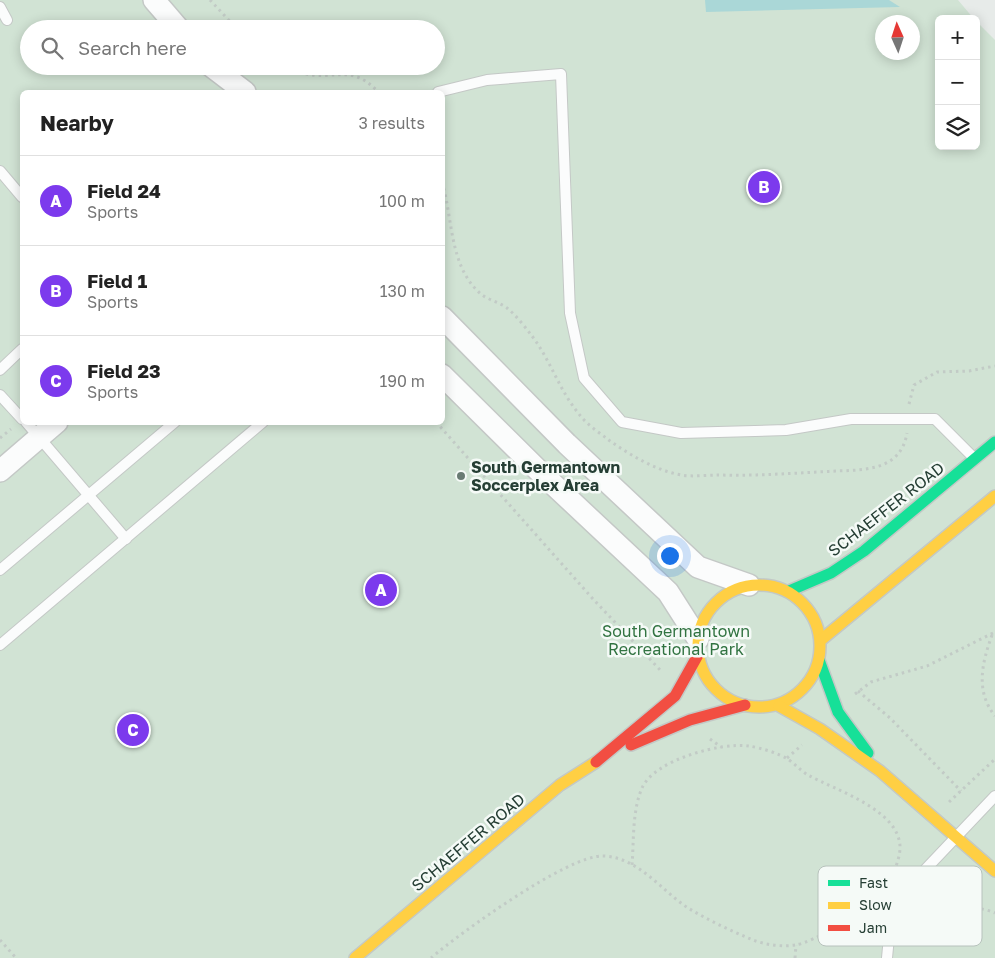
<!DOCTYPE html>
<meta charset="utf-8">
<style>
body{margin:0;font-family:"Golos Text",sans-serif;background:#f2f2f2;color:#222}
.controls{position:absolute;right:15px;top:15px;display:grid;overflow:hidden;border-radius:8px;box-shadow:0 2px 12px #0003}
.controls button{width:45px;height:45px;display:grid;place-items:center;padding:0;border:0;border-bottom:1px solid #e0e0e0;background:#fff;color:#222;font:25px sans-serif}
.compass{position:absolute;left:875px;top:15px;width:45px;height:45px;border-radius:50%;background:#fff;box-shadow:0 2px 12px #0003;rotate:357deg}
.you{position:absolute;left:669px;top:555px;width:18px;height:18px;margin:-12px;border:4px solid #fff;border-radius:50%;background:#1a73e8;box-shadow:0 0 0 8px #1a73e833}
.badge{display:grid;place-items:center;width:32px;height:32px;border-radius:50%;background:#7c3aed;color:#fff;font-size:16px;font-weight:700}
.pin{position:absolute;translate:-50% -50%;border:2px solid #fff;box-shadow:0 1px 5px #0006}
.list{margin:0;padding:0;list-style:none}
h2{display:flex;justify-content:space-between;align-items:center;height:65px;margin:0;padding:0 20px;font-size:21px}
h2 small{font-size:16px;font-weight:400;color:#767676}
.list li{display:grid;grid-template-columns:32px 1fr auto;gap:15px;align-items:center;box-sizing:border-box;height:90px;padding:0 20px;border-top:1px solid #e0e0e0}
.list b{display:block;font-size:19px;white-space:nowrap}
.list p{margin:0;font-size:16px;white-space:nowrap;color:#767676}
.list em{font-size:16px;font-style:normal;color:#767676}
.icon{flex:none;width:28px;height:28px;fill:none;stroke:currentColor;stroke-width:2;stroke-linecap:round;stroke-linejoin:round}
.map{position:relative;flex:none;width:995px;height:958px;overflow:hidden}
.search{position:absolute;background:#fff;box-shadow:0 2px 12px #0003;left:20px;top:20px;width:425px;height:55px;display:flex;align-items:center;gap:12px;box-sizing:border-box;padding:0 18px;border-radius:28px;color:#767676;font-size:19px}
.panel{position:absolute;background:#fff;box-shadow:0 2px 12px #0003;left:20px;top:90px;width:425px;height:335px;border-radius:8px}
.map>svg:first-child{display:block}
.green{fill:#d1e3d4;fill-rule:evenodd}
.water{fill:#aad7d7}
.building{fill:#ced2d0}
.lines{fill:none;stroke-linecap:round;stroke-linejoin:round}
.lane-casing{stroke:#c4c8c6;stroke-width:12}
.street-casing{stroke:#c4c8c6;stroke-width:24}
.fast-casing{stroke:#c3c9c6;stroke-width:14}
.slow-casing{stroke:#c3c9c6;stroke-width:14}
.jam-casing{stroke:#c3c9c6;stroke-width:14}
.path{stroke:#c2cbc6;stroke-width:3;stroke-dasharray:2.5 4;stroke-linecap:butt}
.lane{stroke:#fbfcfc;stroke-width:10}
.street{stroke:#fbfcfc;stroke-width:21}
.fast{stroke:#16e098;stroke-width:11}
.slow{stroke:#ffcf43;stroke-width:11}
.jam{stroke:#f24e42;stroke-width:11}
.poi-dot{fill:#697b73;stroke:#f5faf7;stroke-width:2}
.labels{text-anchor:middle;stroke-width:5;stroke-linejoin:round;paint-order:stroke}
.poi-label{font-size:16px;font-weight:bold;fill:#253e34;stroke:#f5faf7;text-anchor:start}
.street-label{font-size:16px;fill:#253e34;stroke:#f5faf7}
.park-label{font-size:16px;fill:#317341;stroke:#f5faf7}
.key{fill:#f5faf7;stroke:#b7c2bc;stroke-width:1}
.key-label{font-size:14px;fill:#253e34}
</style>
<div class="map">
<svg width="995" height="958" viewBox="0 0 995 958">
<rect width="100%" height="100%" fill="#e7ebe9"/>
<path class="green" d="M0 0H958L974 19H939V146H976V21L995 40V958H0ZM882 22H912V52H882ZM29 29H436V66H29ZM22 92H442V422H22Z"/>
<path class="water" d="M705 0H889L900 7 706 12Z"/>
<path class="building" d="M319 66H348V69L319 70Z"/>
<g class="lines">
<g class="lane-casing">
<g id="lane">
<path d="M0 7 7 20"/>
<path d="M438 92 487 80 561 74 570 313 584 378 622 422 681 433 786 430 851 419H935L974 458"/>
<path d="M0 171 22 197"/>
<path d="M0 370 22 349"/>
<path d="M0 395 22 419"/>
<path d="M26 422 126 539"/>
<path d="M0 570 175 422"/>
<path d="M0 645 263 422"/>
<path d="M887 958C889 935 891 914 903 893L995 796"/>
</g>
</g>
<g class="street-casing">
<g id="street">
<path d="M154 0 179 29"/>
<path d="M211 66 245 92"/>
<path d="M442 317 567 444 698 567 749 585"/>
<path d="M442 375 540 472 668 592 698 639"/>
<path d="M0 471 57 422"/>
</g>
</g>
<g class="fast-casing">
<g id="fast">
<path d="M789 591 831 573 864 551 995 442"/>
<path d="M819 660 838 712 868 753"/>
</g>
</g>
<g class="slow-casing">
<g id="slow">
<circle cx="759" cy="646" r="61"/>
<path d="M821 640 995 496"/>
<path d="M779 706 820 729 880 771 995 871"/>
<path d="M355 958 560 785 596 762"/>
</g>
</g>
<g class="jam-casing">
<g id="jam">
<path d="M631 745 690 720 745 705"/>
<path d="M596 762 675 696 698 655"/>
</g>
</g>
<g class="path">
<path d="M210 0 237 29"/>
<path d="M288 66C292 68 297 72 302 73 332 82 351 62 378 92"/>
<path d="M442 182C453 218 449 267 481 294 488 300 499 302 507 308 516 315 525 327 532 336 551 361 559 390 579 414 587 425 600 433 610 441 632 456 655 470 681 475 693 477 707 475 719 475 758 476 797 473 836 471 866 470 901 470 907 433"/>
<path d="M909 404 914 385 937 372 969 371 995 366"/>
<path d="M436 422 593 599 662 672"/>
<path d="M0 438 11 429"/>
<path d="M992 635C982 663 975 691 995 716"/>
<path d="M858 691 890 718 961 791"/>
<path d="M855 694 871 682 927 666 995 632"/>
<path d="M710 739 721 747"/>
<path d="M787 758 802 745"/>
<path d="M949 802 995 759"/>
<path d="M910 909C937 910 970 902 995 913"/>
<path d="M0 940 16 958"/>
<path d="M431 958C460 933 568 855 603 856 638 857 662 891 688 908 708 920 731 931 753 940 766 945 782 947 795 945 812 943 862 913 875 902 886 892 901 861 900 846 898 809 835 790 808 775 801 771 796 765 789 760 779 753 761 748 749 746 721 742 654 760 642 788 632 811 634 841 632 865"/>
<path d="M795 958 796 945"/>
</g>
<use href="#lane" class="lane"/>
<use href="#street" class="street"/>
<use href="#fast" class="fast"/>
<use href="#slow" class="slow"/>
<use href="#jam" class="jam"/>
</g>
<circle class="poi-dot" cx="461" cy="476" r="5"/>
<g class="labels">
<g class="poi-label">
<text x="471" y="473">South Germantown<tspan x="471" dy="18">Soccerplex Area</tspan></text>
</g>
<g class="street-label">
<text transform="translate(886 509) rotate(-38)" y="6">SCHAEFFER ROAD</text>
<text transform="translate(468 842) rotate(-40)" y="6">SCHAEFFER ROAD</text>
</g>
<g class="park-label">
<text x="676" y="637">South Germantown<tspan x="676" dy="18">Recreational Park</tspan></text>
</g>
</g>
<rect x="818" y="866" width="164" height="80" rx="8" class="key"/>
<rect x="828" y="880" width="22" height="6" fill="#16e098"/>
<rect x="828" y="902" width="22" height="7" fill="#ffcf43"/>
<rect x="828" y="925" width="22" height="6" fill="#f24e42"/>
<g class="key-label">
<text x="859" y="888">Fast</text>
<text x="859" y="910">Slow</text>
<text x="859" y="933">Jam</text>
</g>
</svg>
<div class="controls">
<button>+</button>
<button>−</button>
<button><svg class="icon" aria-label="layers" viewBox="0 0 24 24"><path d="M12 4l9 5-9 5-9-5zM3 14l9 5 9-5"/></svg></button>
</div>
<svg class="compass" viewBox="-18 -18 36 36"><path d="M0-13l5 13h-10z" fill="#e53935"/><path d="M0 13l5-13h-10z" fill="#767676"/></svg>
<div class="you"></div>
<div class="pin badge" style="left:381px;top:590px">A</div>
<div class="pin badge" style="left:764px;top:187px">B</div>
<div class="pin badge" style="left:133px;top:730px">C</div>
<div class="search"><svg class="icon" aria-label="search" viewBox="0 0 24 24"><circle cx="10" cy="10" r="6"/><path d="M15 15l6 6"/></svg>Search here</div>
<section class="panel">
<h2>Nearby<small>3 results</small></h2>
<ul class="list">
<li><span class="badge">A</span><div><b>Field 24</b><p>Sports</p></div><em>100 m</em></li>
<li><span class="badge">B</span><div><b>Field 1</b><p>Sports</p></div><em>130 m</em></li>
<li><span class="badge">C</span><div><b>Field 23</b><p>Sports</p></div><em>190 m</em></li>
</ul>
</section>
</div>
